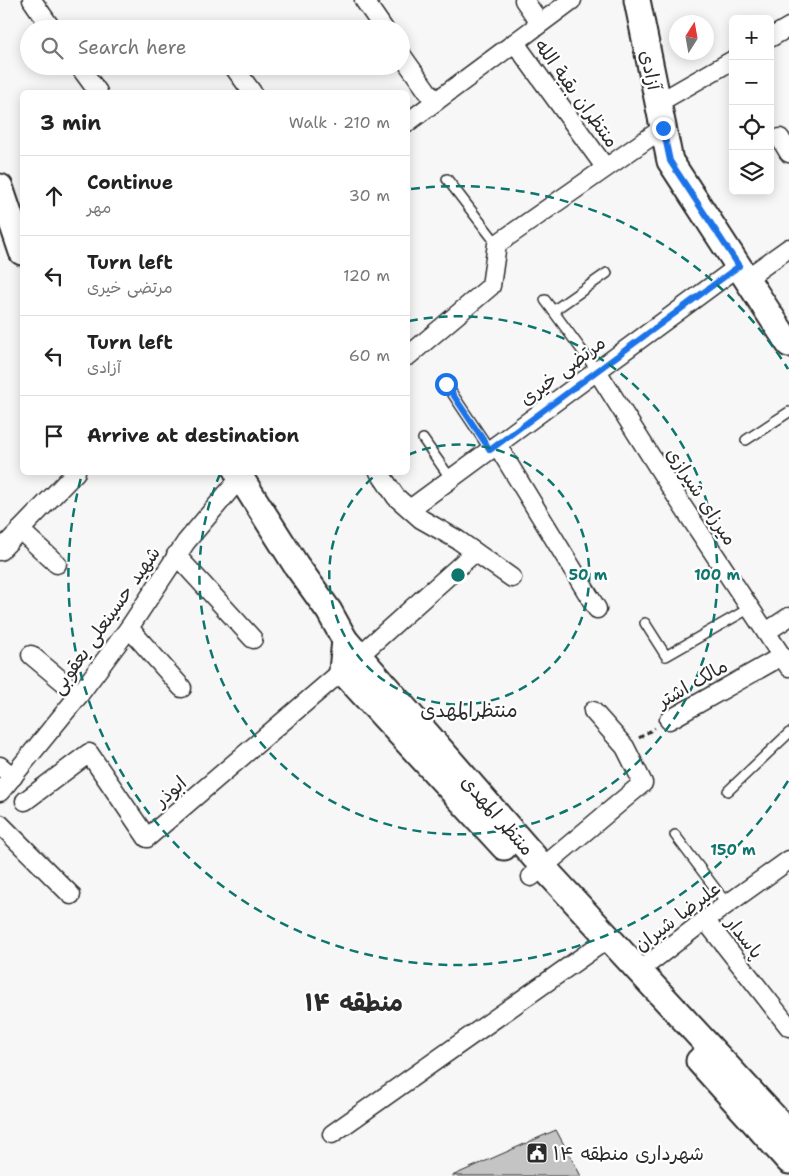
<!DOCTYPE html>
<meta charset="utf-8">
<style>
body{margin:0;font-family:"Shantell Sans","Playpen Sans Arabic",sans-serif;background:#f2f2f2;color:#222}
.controls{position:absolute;right:15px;top:15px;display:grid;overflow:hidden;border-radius:8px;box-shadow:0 2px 12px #0003}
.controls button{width:45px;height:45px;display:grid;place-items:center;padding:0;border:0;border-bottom:1px solid #e0e0e0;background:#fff;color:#222;font:25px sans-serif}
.compass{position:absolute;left:669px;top:15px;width:45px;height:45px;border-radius:50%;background:#fff;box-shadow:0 2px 12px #0003;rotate:11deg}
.stop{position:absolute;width:15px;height:15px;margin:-11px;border:4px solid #1a73e8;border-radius:50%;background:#fff}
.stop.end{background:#1a73e8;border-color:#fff;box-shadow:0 1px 5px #0008}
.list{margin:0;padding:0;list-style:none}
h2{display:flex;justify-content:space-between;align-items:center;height:65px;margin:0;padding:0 20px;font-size:21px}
h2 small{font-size:16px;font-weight:400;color:#767676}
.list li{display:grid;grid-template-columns:32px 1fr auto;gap:15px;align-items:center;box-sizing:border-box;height:80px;padding:0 20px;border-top:1px solid #e0e0e0}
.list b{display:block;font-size:19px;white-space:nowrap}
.list p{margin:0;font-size:16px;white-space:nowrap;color:#767676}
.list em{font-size:16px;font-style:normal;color:#767676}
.icon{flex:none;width:28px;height:28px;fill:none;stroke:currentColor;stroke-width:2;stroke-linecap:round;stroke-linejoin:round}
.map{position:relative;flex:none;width:789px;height:1176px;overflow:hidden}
.search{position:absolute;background:#fff;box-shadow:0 2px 12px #0003;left:20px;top:20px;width:390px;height:55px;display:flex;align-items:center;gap:12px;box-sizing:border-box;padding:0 18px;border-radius:28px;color:#767676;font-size:19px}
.panel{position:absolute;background:#fff;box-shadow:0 2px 12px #0003;left:20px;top:90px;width:390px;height:385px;border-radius:8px}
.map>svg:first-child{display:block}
.building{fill:#c4c4c4;stroke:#2b2b2b}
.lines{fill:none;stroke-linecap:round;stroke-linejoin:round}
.lane-casing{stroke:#2b2b2b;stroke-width:12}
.street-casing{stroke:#2b2b2b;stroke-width:21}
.secondary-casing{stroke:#2b2b2b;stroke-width:29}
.path{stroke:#2b2b2b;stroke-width:3;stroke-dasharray:5 4;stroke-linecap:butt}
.lane{stroke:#fff;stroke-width:9}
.street{stroke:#fff;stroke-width:18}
.secondary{stroke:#fff;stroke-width:25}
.route{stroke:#1a73e8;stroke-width:6}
.ring{fill:none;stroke:#0f766e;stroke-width:2.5;stroke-dasharray:9 6}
.labels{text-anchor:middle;stroke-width:4.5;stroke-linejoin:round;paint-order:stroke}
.street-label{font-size:19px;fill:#2b2b2b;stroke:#fff}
.poi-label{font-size:19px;fill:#2b2b2b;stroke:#fff;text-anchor:start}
.neighbourhood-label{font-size:20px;fill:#2b2b2b;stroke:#fff}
.district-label{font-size:24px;font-weight:bold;fill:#2b2b2b;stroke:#fff}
.centre{fill:#0f766e;stroke:#fff;stroke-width:2.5}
.ring-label{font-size:15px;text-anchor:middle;font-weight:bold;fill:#0f766e;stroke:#fff;stroke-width:4.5;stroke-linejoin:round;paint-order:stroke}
</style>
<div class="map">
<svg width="789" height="1176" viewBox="0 0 789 1176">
<rect width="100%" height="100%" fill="#f7f7f7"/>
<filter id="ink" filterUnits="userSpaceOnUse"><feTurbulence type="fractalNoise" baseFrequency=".02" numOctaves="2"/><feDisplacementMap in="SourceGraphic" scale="10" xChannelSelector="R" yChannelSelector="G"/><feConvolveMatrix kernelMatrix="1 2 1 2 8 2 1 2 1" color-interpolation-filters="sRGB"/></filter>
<g filter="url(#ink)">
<path class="building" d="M556 1130 581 1176H452Z"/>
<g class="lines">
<g class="lane-casing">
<g id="lane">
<path d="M447 179 497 244"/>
<path d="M545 300 597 371"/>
<path d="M553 311 607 273"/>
<path d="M446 384 490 450"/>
<path d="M423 439 451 479"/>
<path d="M746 440 789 412"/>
<path d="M645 623 666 656 750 608"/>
<path d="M728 791 789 733"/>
<path d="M675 835 727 904"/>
</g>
</g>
<g class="street-casing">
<g id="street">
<path d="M32 0 52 29"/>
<path d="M364 0 384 29"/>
<path d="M524 0 540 23"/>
<path d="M770 38 789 27"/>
<path d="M515 43 605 167"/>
<path d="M401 54 435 102"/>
<path d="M79 66 98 92"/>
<path d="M233 66 252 92"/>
<path d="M658 103 733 60"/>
<path d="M408 122 572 0"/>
<path d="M780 138 789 153"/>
<path d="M747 278 789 248"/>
<path d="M408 356 491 286 497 244 663 128"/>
<path d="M597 371 683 507 789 667"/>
<path d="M497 445 597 609"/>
<path d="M379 472 396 497 421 519 458 540 512 578"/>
<path d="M410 509 739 266"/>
<path d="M20 530 57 564"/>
<path d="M0 551 76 472"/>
<path d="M176 555 253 639"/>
<path d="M129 628 182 688"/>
<path d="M766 632 789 617"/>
<path d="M31 655 79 695"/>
<path d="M669 720 782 656"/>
<path d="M0 766 13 777"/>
<path d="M0 792 79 695 129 628 186 542 245 472"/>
<path d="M25 801 89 753 147 838 342 671 475 552"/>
<path d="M0 824 71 895"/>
<path d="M531 877 643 783 625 747 593 711"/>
<path d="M705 920 789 1027"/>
<path d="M639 971 705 920 789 860"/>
<path d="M332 1134 609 938"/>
</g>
</g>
<g class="secondary-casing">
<g id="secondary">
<path d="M637 0 670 161 789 344"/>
<path d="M0 187 22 252"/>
<path d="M237 472 296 565 329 611 345 640 543 867 789 1133"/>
<path d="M345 640 342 671 504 847"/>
<path d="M699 1061 789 1161"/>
</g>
</g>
<path class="path" d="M639 738 655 728"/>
<use href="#lane" class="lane"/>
<use href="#street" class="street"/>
<use href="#secondary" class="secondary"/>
</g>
</g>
<g class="lines" filter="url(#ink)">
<path class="route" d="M446 384 490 450 739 266 670 161 663 128"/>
</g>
<g class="ring">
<path d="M408 455A130 130 0 1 1 378 473"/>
<path d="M409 321A259 259 0 1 1 220 474"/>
<path d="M788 781A389 389 0 0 1 82 474M411 189A389 389 0 0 1 788 369"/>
</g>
<defs>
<g id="civic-square" transform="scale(1.125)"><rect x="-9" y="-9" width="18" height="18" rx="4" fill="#2b2b2b" stroke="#fff"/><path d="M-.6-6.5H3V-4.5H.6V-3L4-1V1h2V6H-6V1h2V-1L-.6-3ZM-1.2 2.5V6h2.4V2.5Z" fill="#fff"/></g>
</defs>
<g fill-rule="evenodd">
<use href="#civic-square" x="537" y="1153"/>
</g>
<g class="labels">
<g class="street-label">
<text transform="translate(651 70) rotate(78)" y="7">آزادی</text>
<text transform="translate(577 93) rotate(54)" y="7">منتظران بقیة الله</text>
<text transform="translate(562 370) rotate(-37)" y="7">مرتضی خیری</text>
<text transform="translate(702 496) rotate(57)" y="7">میرزای شیرازی</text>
<text transform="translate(105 620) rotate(-55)" y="7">شهید حسینعلی یعقوبی</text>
<text transform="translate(692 683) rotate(-30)" y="7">مالک اشتر</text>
<text transform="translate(170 791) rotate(-41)" y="7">ابوذر</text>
<text transform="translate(498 815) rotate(49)" y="7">منتظر المهدی</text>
<text transform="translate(677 916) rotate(-37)" y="7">علیرضا شیران</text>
<text transform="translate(745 937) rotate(52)" y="7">پاسدار</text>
</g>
<g class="poi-label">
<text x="553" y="1160">شهرداری منطقه ۱۴</text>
</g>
<g class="neighbourhood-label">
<text x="469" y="717">منتظرالمهدی</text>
</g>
<g class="district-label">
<text x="354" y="1011">منطقه ۱۴</text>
</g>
</g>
<circle cx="458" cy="575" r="8" class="centre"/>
<g class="ring-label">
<text x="588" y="580">50 m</text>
<text x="717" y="580">100 m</text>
<text x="733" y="855">150 m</text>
</g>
</svg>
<div class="controls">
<button>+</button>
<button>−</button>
<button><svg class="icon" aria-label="locate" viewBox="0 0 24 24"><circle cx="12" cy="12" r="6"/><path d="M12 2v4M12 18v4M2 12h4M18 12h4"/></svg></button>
<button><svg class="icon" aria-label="layers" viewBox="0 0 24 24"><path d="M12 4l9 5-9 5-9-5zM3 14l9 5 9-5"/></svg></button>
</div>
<svg class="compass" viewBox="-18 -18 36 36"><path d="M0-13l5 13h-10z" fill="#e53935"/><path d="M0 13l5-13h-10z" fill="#767676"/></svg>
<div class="stop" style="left:446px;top:384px"></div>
<div class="stop end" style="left:663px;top:128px"></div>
<div class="search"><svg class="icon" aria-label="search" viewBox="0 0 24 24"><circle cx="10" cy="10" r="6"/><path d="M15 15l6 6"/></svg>Search here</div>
<section class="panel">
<h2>3 min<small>Walk · 210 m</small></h2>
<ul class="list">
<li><svg class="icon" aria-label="ahead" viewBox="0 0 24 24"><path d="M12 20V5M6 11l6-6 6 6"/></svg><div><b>Continue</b><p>مهر</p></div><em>30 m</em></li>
<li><svg class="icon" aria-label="left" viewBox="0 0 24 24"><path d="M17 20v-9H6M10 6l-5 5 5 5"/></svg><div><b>Turn left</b><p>مرتضی خیری</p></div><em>120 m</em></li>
<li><svg class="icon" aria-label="left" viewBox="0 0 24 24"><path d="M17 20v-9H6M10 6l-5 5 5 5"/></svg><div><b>Turn left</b><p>آزادی</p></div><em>60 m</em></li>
<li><svg class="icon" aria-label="arrive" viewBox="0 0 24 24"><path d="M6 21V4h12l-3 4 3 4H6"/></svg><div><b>Arrive at destination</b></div></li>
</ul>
</section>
</div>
